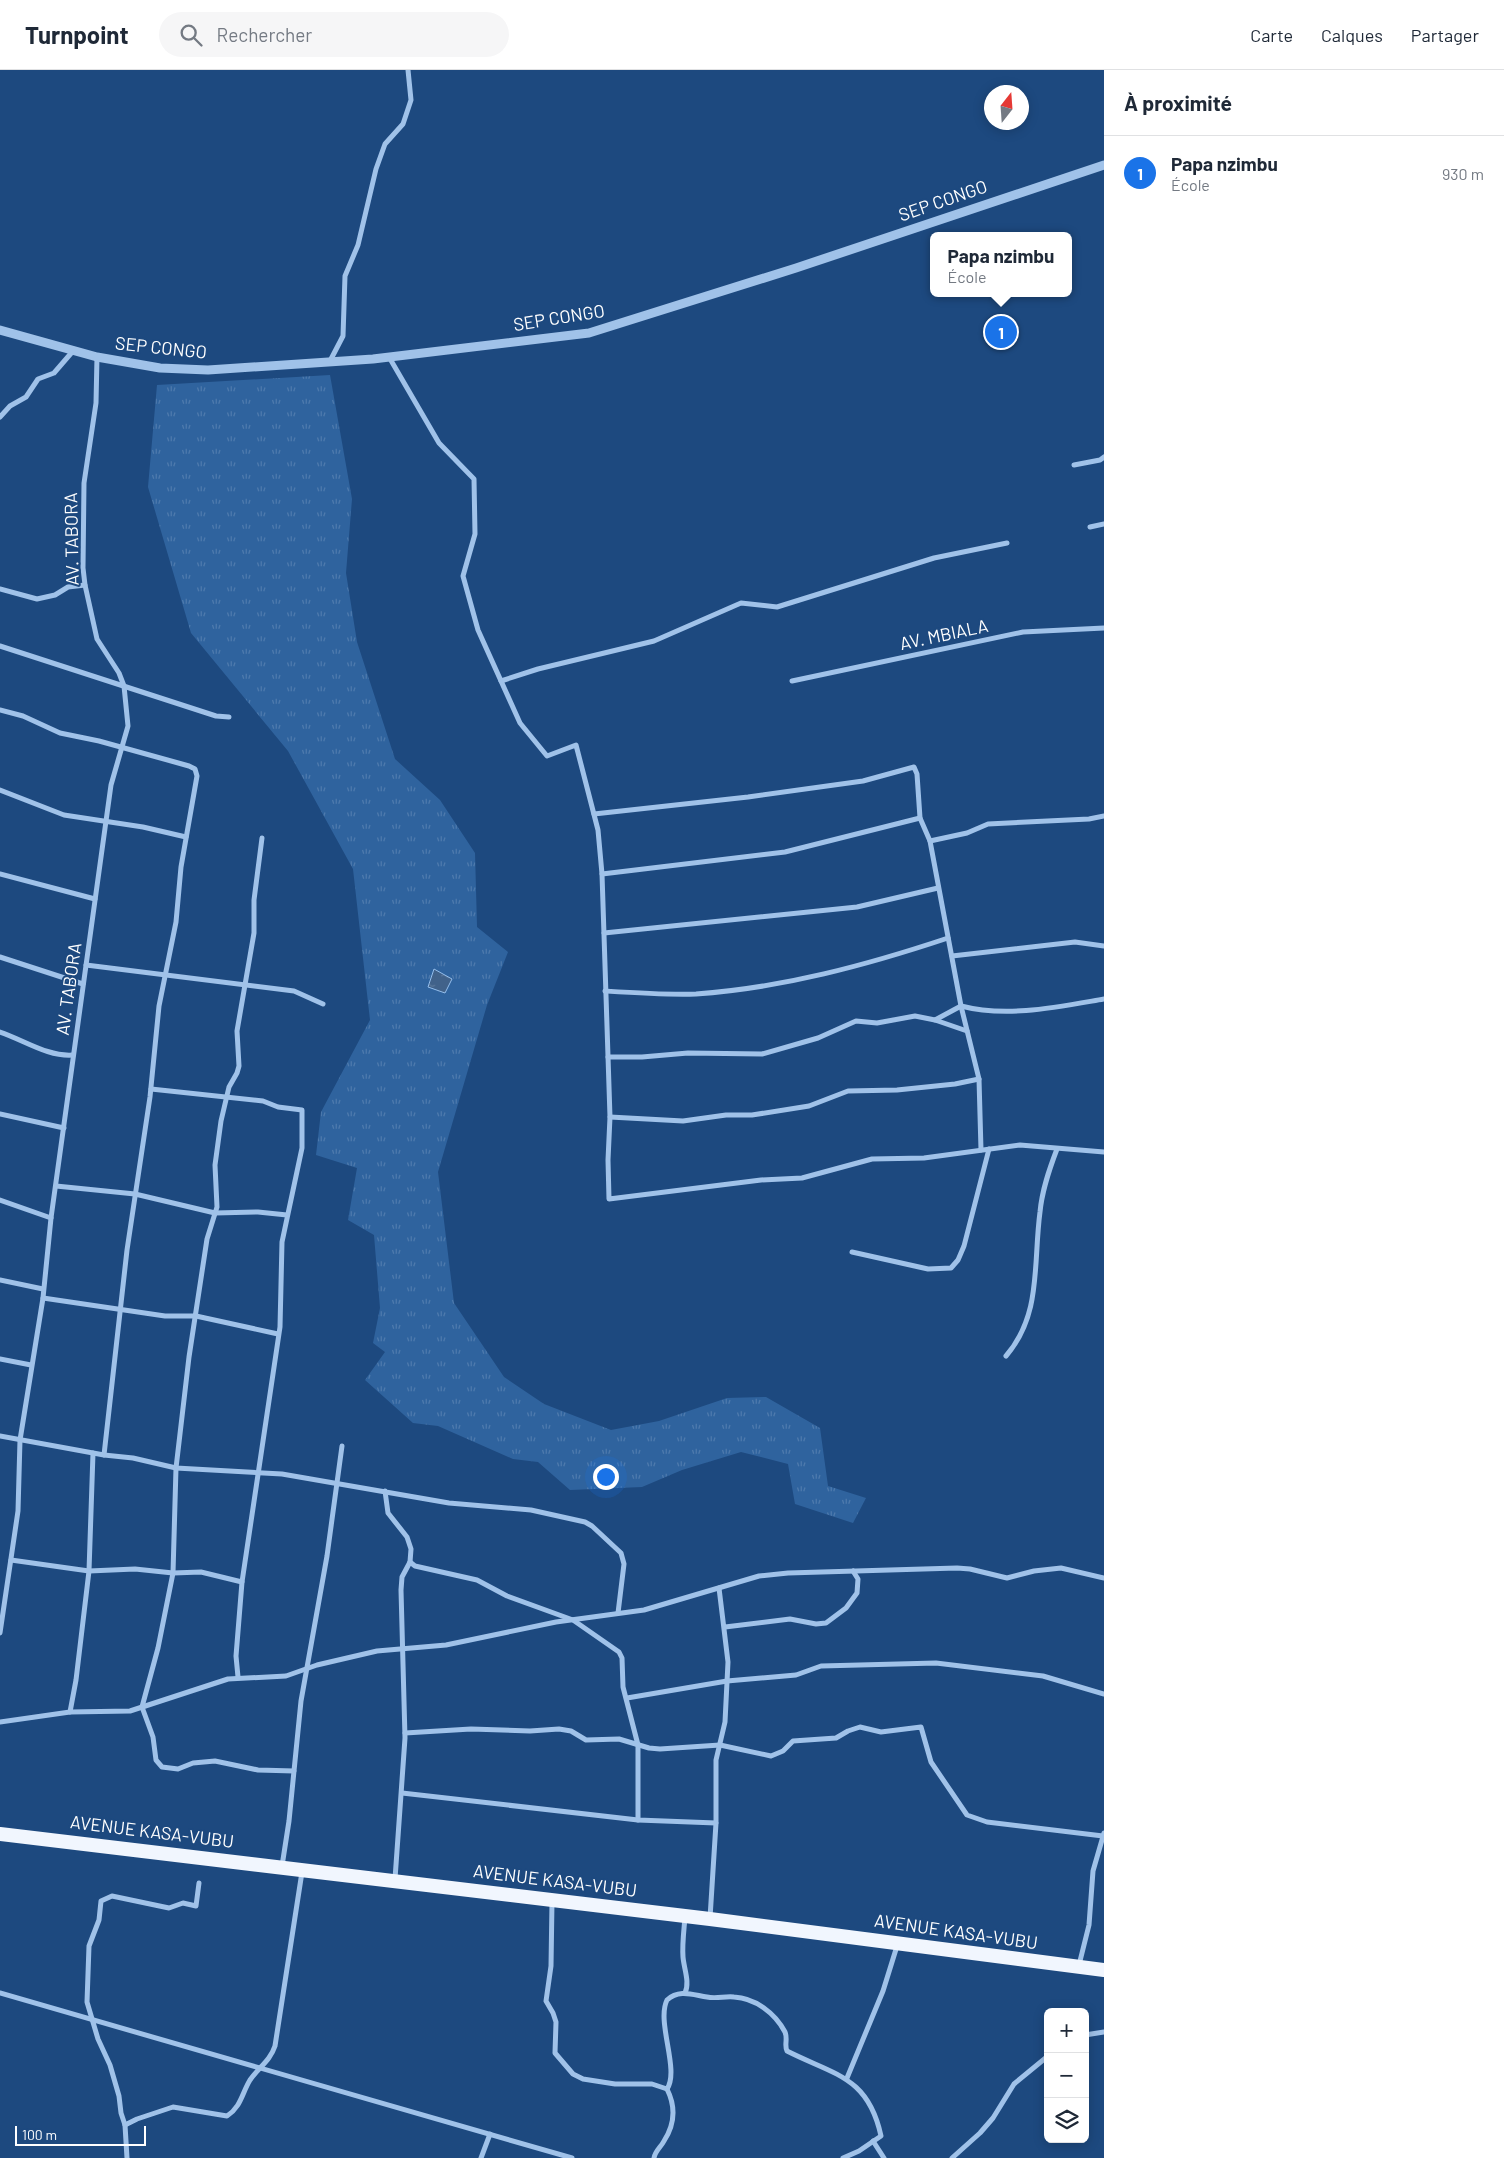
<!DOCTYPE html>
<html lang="fr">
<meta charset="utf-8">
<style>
body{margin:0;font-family:Barlow,sans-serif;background:#f6f6f7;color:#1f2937}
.controls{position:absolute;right:15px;bottom:15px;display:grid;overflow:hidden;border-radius:8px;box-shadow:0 2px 12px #0003}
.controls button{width:45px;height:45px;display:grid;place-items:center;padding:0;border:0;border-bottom:1px solid #e0e1e3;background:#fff;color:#1f2937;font:25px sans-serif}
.compass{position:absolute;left:984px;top:15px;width:45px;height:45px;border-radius:50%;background:#fff;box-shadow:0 2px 12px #0003;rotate:17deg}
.scale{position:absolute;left:15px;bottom:12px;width:131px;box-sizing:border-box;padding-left:5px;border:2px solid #fff;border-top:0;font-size:14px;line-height:18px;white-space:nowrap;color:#fff;-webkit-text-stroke:4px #1d497f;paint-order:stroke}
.you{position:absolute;left:605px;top:1406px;width:18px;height:18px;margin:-12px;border:4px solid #fff;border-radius:50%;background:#1a73e8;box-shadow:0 0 0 8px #1a73e833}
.badge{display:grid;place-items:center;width:32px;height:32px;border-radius:50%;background:#1a73e8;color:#fff;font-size:16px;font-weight:700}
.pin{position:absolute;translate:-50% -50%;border:2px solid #fff;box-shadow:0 1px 5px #0006}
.popup{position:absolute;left:930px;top:162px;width:142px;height:65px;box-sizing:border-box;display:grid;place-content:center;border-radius:8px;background:#fff;filter:drop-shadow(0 1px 4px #0005);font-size:16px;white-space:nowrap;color:#747a83}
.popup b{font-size:19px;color:#1f2937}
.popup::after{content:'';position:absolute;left:50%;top:100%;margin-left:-10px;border:10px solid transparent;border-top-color:#fff}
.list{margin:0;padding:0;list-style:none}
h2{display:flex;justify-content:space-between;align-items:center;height:65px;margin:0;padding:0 20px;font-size:21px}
h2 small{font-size:16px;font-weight:400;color:#747a83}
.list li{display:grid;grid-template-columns:32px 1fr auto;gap:15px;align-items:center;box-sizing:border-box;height:75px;padding:0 20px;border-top:1px solid #e0e1e3}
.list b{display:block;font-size:19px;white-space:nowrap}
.list p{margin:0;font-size:16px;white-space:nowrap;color:#747a83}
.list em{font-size:16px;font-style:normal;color:#747a83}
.icon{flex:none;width:28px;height:28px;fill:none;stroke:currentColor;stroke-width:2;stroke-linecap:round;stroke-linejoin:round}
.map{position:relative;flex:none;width:1104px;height:2088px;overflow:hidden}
header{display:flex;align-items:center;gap:30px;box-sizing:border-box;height:70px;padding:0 25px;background:#fff;border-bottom:1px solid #e0e1e3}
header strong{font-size:24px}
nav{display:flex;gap:28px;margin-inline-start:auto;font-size:18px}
.search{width:350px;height:45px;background:#f6f6f7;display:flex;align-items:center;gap:12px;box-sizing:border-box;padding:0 18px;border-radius:28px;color:#747a83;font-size:19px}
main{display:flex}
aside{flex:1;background:#fff}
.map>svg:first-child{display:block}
.grass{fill:url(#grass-tufts)}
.water{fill:url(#water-ripples);stroke:#93bdeb}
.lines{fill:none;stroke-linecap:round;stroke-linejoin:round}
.minor{stroke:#a0c2e9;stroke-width:5}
.tertiary{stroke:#a0c2e9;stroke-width:9}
.trunk{stroke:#f1f6fe;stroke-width:14}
.labels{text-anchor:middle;stroke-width:4;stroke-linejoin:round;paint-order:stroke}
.street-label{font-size:18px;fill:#fff;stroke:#1d497f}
</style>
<header>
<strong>Turnpoint</strong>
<div class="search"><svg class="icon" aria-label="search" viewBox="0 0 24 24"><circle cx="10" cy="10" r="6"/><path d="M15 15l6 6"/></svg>Rechercher</div>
<nav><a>Carte</a><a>Calques</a><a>Partager</a></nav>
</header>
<main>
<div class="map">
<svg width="1104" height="2088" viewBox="0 0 1104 2088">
<defs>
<pattern id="grass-tufts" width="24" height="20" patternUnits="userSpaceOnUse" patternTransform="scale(1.25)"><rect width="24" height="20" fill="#2f639e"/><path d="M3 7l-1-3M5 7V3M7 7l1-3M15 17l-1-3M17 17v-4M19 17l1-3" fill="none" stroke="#4e7aad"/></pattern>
<pattern id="water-ripples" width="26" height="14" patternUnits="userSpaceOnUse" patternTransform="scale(1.25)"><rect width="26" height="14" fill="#41628a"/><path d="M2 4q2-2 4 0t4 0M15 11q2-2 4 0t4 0" fill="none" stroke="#5e7a9c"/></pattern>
</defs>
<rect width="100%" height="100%" fill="#1d497f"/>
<path class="grass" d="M330 305 352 429 346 503 357 572 395 689 440 730 475 783 477 857 508 882 487 935 438 1102 454 1233 504 1307 544 1334 611 1360 659 1351 727 1328 766 1327 820 1358 828 1416 866 1428 853 1453 795 1434 788 1394 741 1382 682 1400 642 1417 570 1420 538 1392 513 1389 438 1356 413 1353 365 1310 385 1282 373 1273 380 1238 374 1165 348 1150 357 1098 316 1085 321 1042 370 950 353 799 288 681 191 563 148 417 157 315Z"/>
<path class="water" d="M434 899 452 909 445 923 428 917Z"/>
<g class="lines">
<g class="minor">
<path d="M389 287 439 373 474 409 475 464 463 506 478 560 520 653 547 686 576 675 598 760 602 804 610 1047 608 1090 609 1129 761 1110 802 1108 872 1089 924 1088 1020 1075 1104 1082"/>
<path d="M330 291 343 266 345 206 358 175 376 99 385 74 403 54 411 30 408 0"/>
<path d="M0 347 10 336 26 327 38 309 54 303 73 281"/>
<path d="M1074 395 1100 390 1104 387"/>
<path d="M1090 457 1104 454"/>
<path d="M0 519 37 529 55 525 68 517 85 515"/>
<path d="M0 576 216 646 229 647"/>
<path d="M501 611 538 599 654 571 741 533 777 537 934 488 1007 473"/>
<path d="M792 611 1023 562 1104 558"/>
<path d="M0 640 23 646 60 663 99 671 189 696 195 699 197 706 181 797 176 852 159 936 150 1027 127 1180 104 1385"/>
<path d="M0 720 64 745 143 757 186 767"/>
<path d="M594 744 748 727 863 711 914 697 917 704 920 748 930 771 961 936 979 1009 981 1080"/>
<path d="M262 768 254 830V863L237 961 239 996 237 1003 229 1017 221 1051 215 1095 217 1137 207 1169 189 1287 176 1398 173 1503 158 1578 142 1637 153 1667 156 1690 162 1697 178 1699 193 1693 215 1691 258 1700 294 1701"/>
<path d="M930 771 967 763 988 754 1089 749 1104 746"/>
<path d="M0 804 95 829"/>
<path d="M602 804 785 782 920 748"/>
<path d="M604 863 857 837 938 818"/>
<path d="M952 886 1075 872 1104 876"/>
<path d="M0 887 83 914"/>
<path d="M86 895 294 921 323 934"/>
<path d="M605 921C636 923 666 925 696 924 782 918 867 895 948 868"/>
<path d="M935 950 967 961"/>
<path d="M0 962C24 970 48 987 73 985"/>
<path d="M608 987H642L688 983 762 984 818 968 856 951 877 953 915 946 935 950 961 936C1007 948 1058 937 1104 929"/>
<path d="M151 1019 263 1031 278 1037 302 1040V1078L282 1172 280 1257 242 1512 236 1586 238 1607"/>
<path d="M0 1044 64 1058"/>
<path d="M610 1047 683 1051 726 1045H752L809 1036 848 1021 897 1020 955 1014 979 1009"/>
<path d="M56 1116 135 1124 215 1143 258 1142 287 1145"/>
<path d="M0 1130 51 1148"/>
<path d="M852 1182 928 1199 951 1198 958 1190 964 1176 989 1079"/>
<path d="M0 1210 43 1219"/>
<path d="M43 1228 165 1246H196L278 1264"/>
<path d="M1006 1286C1042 1244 1033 1194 1040 1142 1042 1120 1049 1100 1057 1079"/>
<path d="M0 1289 31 1295"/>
<path d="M0 1366 104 1385 133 1388 176 1398 282 1404 449 1433 531 1440 585 1452 592 1456 621 1483 624 1494 618 1543"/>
<path d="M385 1421 388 1443 407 1467 411 1479 410 1492 402 1507 401 1520 405 1668 395 1809"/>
<path d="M11 1490 89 1501 135 1499 173 1503 201 1502 242 1512"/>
<path d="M410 1492 415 1496 477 1510 507 1526 573 1550 619 1582 622 1588 623 1617 638 1675V1750"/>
<path d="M725 1557 790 1549 816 1554 826 1553 846 1538 857 1523 858 1509 853 1501"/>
<path d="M0 1563 18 1441 20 1370 43 1228 51 1148 111 715 128 656 124 616 119 603 97 569 85 515 83 498 84 413 96 333 97 287"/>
<path d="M627 1628 727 1611 796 1605 821 1596 936 1593 1043 1606 1104 1624"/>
<path d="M70 1642 76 1610 89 1501 93 1383"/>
<path d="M0 1652 70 1642 130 1641 228 1609 286 1606 317 1595 377 1581 446 1575 556 1552 644 1540 759 1506 788 1503 957 1498 970 1499 1007 1508 1034 1501 1061 1498 1104 1508"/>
<path d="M405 1663 471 1659 530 1661 559 1659 571 1661 586 1670 619 1669 649 1678 660 1679 720 1675 771 1686 783 1681 793 1671 836 1668 848 1661 860 1657 881 1662 921 1657 931 1692 967 1745 987 1752 1103 1766"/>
<path d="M402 1723 638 1750 716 1753"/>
<path d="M282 1796 289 1751 301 1631 327 1486 342 1376"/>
<path d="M552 1832 551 1896 546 1931 553 1943 556 1952 555 1983 573 2004 583 2009 615 2014H652L667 2019C676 2037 675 2054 664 2071 661 2077 655 2081 654 2088"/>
<path d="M685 1847C684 1860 682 1874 683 1887 684 1899 690 1912 685 1923"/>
<path d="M710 1848 716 1753V1690L725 1652 728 1592 719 1518"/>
<path d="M1079 1895 1089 1855 1093 1801 1104 1763"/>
<path d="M0 1923 572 2088"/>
<path d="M1085 1965 1104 1962"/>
<path d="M847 2008 883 1921 897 1876"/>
<path d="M667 2019C680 2000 656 1952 667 1930 679 1919 693 1925 707 1927 716 1929 725 1926 734 1927 755 1928 775 1943 785 1962 788 1969 784 1975 787 1981 834 2005 868 2006 881 2066L859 2081 843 2088"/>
<path d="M125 2055 137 2049 173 2037 227 2046C241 2037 242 2023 250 2010 259 1997 270 1991 275 1976L302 1802"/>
<path d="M873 2071 884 2088"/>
<path d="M127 2088 125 2055 121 2043 119 2026 110 1995 98 1969 87 1932 89 1876 99 1850 101 1831 112 1826 169 1838 183 1833 196 1836 199 1813"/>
<path d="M481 2088 490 2064"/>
<path d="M952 2088 980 2063 993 2048 1014 2014 1048 1986"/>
</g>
<path class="tertiary" d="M0 260 97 287 160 298 208 300 373 289 589 263 796 198 1104 95"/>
<path class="trunk" d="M0 1764 710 1849 1104 1900"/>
</g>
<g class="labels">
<g class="street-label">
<text transform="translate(943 131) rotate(-19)" y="6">SEP CONGO</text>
<text transform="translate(559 248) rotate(-9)" y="6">SEP CONGO</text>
<text transform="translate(161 278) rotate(6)" y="6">SEP CONGO</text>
<text transform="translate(72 469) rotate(-91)" y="6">AV. TABORA</text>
<text transform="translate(944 565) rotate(-12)" y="6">AV. MBIALA</text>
<text transform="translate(69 919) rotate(-82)" y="6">AV. TABORA</text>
<text transform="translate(152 1762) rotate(7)" y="6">AVENUE KASA-VUBU</text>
<text transform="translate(555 1811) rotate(7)" y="6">AVENUE KASA-VUBU</text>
<text transform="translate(956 1862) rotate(8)" y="6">AVENUE KASA-VUBU</text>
</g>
</g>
</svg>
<div class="controls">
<button>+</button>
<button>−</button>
<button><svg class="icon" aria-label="layers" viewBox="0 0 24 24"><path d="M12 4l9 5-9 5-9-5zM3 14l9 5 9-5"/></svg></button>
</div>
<svg class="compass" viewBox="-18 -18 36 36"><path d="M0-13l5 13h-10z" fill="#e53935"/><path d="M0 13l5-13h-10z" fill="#747a83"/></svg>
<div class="scale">100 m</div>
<div class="you"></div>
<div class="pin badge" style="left:1001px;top:262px">1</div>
<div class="popup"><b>Papa nzimbu</b>École</div>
</div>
<aside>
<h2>À proximité<small></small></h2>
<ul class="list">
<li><span class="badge">1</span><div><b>Papa nzimbu</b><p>École</p></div><em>930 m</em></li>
</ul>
</aside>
</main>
